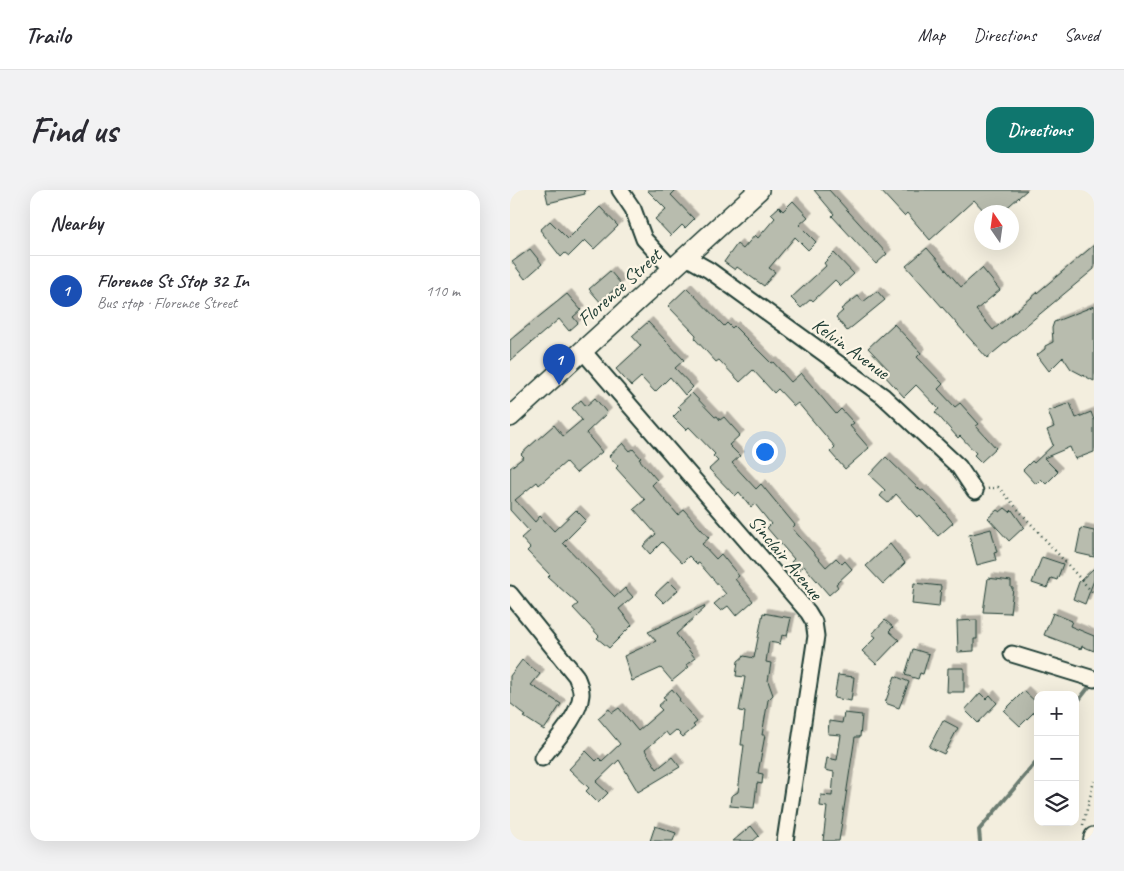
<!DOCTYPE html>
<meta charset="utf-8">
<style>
body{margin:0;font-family:Caveat,sans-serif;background:#f2f2f3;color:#2b2b33}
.controls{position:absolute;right:15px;bottom:15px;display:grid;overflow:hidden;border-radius:10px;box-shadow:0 5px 20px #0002}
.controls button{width:45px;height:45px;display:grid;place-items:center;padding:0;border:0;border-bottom:1px solid #e1e1e2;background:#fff;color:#2b2b33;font:25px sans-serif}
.compass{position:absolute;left:464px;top:15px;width:45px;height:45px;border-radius:50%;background:#fff;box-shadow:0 5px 20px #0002;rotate:347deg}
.you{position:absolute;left:254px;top:261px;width:18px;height:18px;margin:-12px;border:4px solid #fff;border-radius:50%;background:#1a73e8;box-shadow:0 0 0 8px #1a73e833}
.badge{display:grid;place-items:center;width:32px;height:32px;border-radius:50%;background:#0f766e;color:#fff;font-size:16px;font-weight:700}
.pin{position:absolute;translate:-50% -41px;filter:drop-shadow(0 1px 2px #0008)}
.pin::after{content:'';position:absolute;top:26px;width:18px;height:15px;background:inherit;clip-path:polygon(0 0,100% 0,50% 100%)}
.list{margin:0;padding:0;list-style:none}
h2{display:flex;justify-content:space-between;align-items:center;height:65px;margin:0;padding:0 20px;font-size:21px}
h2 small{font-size:16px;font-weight:400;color:#7c7c81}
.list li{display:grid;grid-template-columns:32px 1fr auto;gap:15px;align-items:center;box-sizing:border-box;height:70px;padding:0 20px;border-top:1px solid #e1e1e2}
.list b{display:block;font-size:19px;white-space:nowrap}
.list p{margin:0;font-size:16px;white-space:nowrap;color:#7c7c81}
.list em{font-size:16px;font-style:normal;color:#7c7c81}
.icon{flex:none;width:28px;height:28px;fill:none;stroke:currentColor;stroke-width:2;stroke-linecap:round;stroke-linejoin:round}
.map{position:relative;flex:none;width:584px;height:651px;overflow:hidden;border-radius:15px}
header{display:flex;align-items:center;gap:30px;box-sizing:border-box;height:70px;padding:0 25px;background:#fff;border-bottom:1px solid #e1e1e2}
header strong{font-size:24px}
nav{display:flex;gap:28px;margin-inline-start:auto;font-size:18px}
.intro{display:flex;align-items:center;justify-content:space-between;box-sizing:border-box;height:120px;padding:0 30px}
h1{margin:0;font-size:35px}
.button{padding:12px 22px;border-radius:15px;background:#0f766e;color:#fff;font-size:18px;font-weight:700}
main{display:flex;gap:30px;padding:0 30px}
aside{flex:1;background:#fff;border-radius:15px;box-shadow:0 5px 20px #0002}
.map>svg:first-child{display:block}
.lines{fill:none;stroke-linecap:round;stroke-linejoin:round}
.stream{stroke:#6c7d72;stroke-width:4}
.building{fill:#b8bcae;stroke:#1f3d34;filter:url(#shadow)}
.minor-casing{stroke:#1f3d34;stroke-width:19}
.tertiary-casing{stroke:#1f3d34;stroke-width:22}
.path{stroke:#1f3d34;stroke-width:2.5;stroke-dasharray:1 4;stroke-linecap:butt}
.minor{stroke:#fcf5e5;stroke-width:15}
.tertiary{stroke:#fcf5e5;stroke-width:19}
.labels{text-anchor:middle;stroke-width:4.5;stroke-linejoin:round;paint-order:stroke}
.street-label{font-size:20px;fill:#1f3d34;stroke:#fcf5e5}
</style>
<header>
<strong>Trailo</strong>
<nav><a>Map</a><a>Directions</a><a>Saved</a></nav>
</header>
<div class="intro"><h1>Find us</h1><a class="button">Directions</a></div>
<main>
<aside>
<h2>Nearby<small></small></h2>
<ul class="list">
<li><span class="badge" style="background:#1a4fb4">1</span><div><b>Florence St Stop 32 In</b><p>Bus stop · Florence Street</p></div><em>110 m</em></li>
</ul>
</aside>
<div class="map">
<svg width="584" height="651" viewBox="0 0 584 651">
<defs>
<filter id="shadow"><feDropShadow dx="4.5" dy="-4.5" stdDeviation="0" flood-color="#0004"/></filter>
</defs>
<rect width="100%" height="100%" fill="#f3eede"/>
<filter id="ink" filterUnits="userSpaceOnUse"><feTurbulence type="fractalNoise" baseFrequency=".02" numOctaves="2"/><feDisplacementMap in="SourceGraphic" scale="10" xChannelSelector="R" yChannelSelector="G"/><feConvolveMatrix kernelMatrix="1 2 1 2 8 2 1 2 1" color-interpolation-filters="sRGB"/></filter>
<g filter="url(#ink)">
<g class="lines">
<g class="stream">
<path d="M565 515 582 493"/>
<path d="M470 651 469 640 528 570"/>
</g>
</g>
<g class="building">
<path d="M35 0H74L75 4 38 13Z"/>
<path d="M137 0H166L161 5 184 29 175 38 172 35 161 46 145 29 156 19Z"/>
<path d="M304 0H319L377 64 366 74 322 26 324 24Z"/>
<path d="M370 0H517L492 22H475L464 10 420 50 397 23 394 26Z"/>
<path d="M283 11 298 27 289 35 306 52 298 60 285 47 259 78 265 82 254 96 227 77 225 80 214 72 227 54 233 59 245 45 248 48 265 28 261 24 269 17 273 21Z"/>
<path d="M90 17 108 36 84 59 75 50 59 66 55 63 51 67 30 40 40 31 58 49Z"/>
<path d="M584 55V79L477 168 396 76 417 58 451 97 472 78 490 100 466 120 483 140Z"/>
<path d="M20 59 32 74 15 89 2 72Z"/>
<path d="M324 63 344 84 331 96 325 90 303 111 301 109 291 118 281 108 316 76 314 73Z"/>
<path d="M100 81 111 94 98 105 100 107 92 114 79 99Z"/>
<path d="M177 98 214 136 217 133 222 138 224 136 261 173 263 172 281 192 291 183 326 224 331 219 344 233 340 236 359 258 335 279 320 262 325 257 288 213 284 216 268 199 264 203 243 180 230 192 209 170 206 172 185 149 186 145 158 116Z"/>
<path d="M367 101 375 110 337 141 326 127 333 121 331 119 348 106 353 112Z"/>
<path d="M57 104 71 120 63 127 68 133 59 141 49 129 0 171V150Z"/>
<path d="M584 116V191L561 179 553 167 539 181 527 165 535 159V156L543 152 542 138 544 132Z"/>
<path d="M138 132 174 170 165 178 183 197 175 205 160 187 145 202 131 187 121 196 106 179 131 156 122 146Z"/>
<path d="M384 134 411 163 407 167 433 194 428 199 445 217 450 213 469 234 466 236 486 258 471 272 464 265 466 263 450 246 448 248 425 222 429 219 406 195 394 207 373 184 379 180 358 158Z"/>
<path d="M182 203 205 227 207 226 210 230 214 227 230 245 219 255 230 266 222 273 246 299 251 294 285 335 282 338 316 377 326 368 332 374 335 371 342 379 326 394 328 397 319 405 294 376 289 381 281 372 284 369 257 338 261 334 245 314 241 317 229 302 225 306 199 279 208 271 203 266 205 264 179 237 176 240 163 227 171 219 168 216Z"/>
<path d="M85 208 97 223 76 243 92 262 66 283 56 272 29 295 27 292 5 310 25 332 30 326 44 341 66 320 76 330 53 353 105 407 115 398 123 407 109 419 122 435 99 458 87 448 89 446 63 418 68 414 38 387 40 385 17 361 20 358 11 348 19 341 0 320V278L14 267 11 264 44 235 53 246 72 230 62 218 71 210 76 216Z"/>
<path d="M560 213 566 228 581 222 584 230V262L565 269 560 257 534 268 548 282 536 294 531 289 526 294 513 280 522 271 524 273 543 255 537 240 544 237 538 221Z"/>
<path d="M113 253 120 261 123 259 131 268 129 269 147 290 142 295 168 325 174 320 199 348 192 354 206 369 211 364 229 386 225 389 243 411 226 426 218 416 211 421 204 414 216 404 189 373 187 374 179 366 172 373 152 352 140 364 133 356 146 344 124 319 135 310 106 278 108 276 99 266Z"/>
<path d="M376 267 411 301 413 300 427 313 443 333 428 346 409 325 407 327 386 304 378 313 370 306 375 300 359 285Z"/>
<path d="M495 318 500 322 502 320 514 337 499 351 478 328 487 320 490 322Z"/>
<path d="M571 338 584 341V367L566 363Z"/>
<path d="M481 339 487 362 484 363 486 370 467 375 459 345Z"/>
<path d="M380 354 395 373 373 394 356 376Z"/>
<path d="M532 367 553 374 547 390 541 388 537 398 522 393Z"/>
<path d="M584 378V390L575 414 563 409 569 392Z"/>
<path d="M478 388 501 391V398H503L500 423 473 422Z"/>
<path d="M159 391 168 400 154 413 145 404Z"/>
<path d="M404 393 431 396 429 417 402 414Z"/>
<path d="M194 416 195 418 166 444 185 468 176 475 179 477 162 491 151 478 122 491 114 466 146 451 138 442Z"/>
<path d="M253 423 281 428 277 446 272 445 270 454 259 452 256 472 261 473 258 491 263 505 258 510 252 545H255L248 583 253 584 252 594 247 593 244 618 220 616 221 606 228 602 234 555H231L235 522 229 521 235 487 226 486 228 471 234 466 244 468Z"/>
<path d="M543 423 562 431 560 436 584 446V461L572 456 571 459 534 445Z"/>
<path d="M375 430 383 437 379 441 389 450 366 474 352 461 366 447 362 444Z"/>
<path d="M467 430V449H464V461L448 462 447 431Z"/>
<path d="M403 459 419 464 413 484 410 483 408 489 395 485Z"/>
<path d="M12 470 30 484 21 495 51 514 34 540 14 527 16 526 0 513V486Z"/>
<path d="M438 478H454V502H437Z"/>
<path d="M328 485 344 487 341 511 324 508Z"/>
<path d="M385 486 399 492 389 518 375 513Z"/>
<path d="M162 499 170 509 169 510 187 532 183 535 185 537 173 547 166 540 159 546 156 542 135 560 147 579 162 567 170 577 128 602 109 570 86 592 98 603 88 613 76 601 79 598 59 579 76 561 86 571 89 568 92 571 110 554 88 528 99 519 102 523 109 518 128 541 152 520 148 516 156 509 153 507Z"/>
<path d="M514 501 528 514V518L510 536 494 521Z"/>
<path d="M470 503 476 509 480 505 487 513 468 533 455 520Z"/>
<path d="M334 523 352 525 350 547H345L329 651H313L317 617 310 616 311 605 322 606 324 582 315 580 317 568 327 570 331 545 318 544 319 531 332 533Z"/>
<path d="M433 530 448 538 434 564 419 557Z"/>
<path d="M145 636 166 643 163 651H140Z"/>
<path d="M241 636 249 646 243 651H223Z"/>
</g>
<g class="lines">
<g class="minor-casing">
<g id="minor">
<path d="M110 0 123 19 134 49 162 79"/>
<path d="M176 67 199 80 373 206 449 277 465 301"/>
<path d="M72 160 298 422 304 432 306 446 275 651"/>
<path d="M0 404 66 486C68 492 72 499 71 505 69 527 45 551 32 568"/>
<path d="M502 464 584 489"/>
</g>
</g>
<g class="tertiary-casing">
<g id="tertiary">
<path d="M0 227 249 0"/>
<path d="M583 651 584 647"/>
</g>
</g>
<g class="path">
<path d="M478 299 488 297 584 404"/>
<path d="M573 635 584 591"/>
</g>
<use href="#minor" class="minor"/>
<use href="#tertiary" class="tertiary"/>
</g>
</g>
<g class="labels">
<g class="street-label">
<text transform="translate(109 97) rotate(-42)" y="7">Florence Street</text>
<text transform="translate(341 158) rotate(36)" y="7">Kelvin Avenue</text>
<text transform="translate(276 367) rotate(50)" y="7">Sinclair Avenue</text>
</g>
</g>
</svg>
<div class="controls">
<button>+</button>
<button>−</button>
<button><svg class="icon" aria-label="layers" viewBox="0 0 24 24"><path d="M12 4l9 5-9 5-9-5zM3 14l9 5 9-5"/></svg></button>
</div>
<svg class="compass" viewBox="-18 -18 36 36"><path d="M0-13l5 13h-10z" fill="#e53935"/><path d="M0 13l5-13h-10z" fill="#7c7c81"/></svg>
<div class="you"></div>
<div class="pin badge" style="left:49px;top:195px;background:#1a4fb4">1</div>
</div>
</main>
